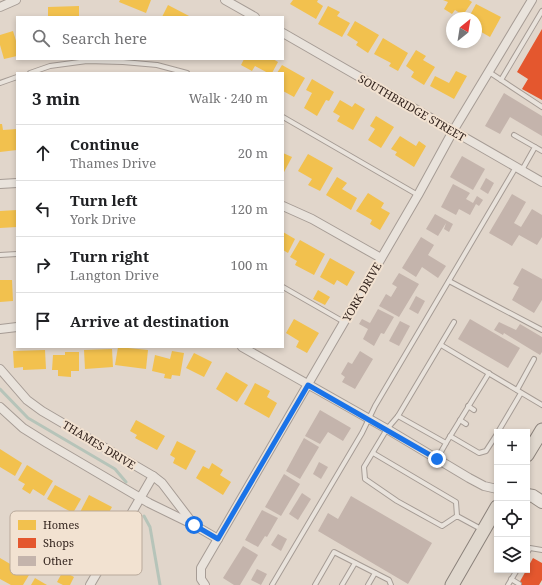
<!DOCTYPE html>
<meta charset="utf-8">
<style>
body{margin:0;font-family:"Noto Serif",serif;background:#f6f6f6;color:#202124}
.controls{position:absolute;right:12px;bottom:12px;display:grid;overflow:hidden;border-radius:0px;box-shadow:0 2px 6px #0003}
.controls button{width:36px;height:36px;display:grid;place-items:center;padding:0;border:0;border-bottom:1px solid #e0e0e0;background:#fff;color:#202124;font:20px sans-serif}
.compass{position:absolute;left:446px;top:12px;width:36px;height:36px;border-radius:50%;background:#fff;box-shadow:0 2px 6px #0003;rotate:30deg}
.stop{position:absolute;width:12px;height:12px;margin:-9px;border:3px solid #1a73e8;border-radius:50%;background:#fff}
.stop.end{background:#1a73e8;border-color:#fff;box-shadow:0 1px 4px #0008}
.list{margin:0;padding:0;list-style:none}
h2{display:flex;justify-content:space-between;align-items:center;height:52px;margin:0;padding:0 16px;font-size:17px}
h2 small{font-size:13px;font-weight:400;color:#757577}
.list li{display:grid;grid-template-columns:26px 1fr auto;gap:12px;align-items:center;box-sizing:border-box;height:56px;padding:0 16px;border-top:1px solid #e0e0e0}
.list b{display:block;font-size:15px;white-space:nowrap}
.list p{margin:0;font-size:13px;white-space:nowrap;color:#757577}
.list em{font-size:13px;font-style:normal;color:#757577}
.icon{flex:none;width:22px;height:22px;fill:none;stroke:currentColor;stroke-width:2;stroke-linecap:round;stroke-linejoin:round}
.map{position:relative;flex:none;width:542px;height:585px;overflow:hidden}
.search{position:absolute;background:#fff;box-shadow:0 2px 6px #0003;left:16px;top:16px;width:268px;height:44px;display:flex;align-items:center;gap:10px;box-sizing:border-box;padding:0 14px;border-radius:0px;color:#757577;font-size:15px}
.panel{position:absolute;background:#fff;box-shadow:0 2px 6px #0003;left:16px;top:72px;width:268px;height:276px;border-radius:0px}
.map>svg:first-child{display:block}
.homes{fill:#f2c14e}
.shops{fill:#e4572e}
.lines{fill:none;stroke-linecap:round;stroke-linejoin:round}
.stream{stroke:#b6c4b9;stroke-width:3}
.building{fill:#c4b4ac}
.lane-casing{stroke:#a69c95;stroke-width:6}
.street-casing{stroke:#a69c95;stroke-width:10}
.secondary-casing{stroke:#968c84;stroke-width:14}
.primary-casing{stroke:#8b827b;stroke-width:15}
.lane{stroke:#e9e3dc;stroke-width:4}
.street{stroke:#e9e3dc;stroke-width:8}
.secondary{stroke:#e9e3dc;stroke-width:12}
.primary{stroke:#e0d8ce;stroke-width:13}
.route{stroke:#1a73e8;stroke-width:5}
.labels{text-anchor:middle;stroke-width:4;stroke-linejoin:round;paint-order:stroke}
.street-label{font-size:11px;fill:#33241e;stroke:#f2e2d1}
.key{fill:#f2e2d1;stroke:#b9a99b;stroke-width:1}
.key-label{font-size:11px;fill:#33241e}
</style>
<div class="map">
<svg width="542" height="585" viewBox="0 0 542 585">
<rect width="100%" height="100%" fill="#e1d6cb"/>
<g class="homes">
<path d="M120 0H151L146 13 119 2Z"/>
<path d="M293 0H318L317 2 323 6 316 19 290 4Z"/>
<path d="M443 0H469L472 2 463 15 455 10 452 14 444 9 448 2Z"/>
<path d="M476 4 501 17 490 37 476 29V18L469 17Z"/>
<path d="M168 5 191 17H162Z"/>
<path d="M79 6V17H48V7Z"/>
<path d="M328 6 340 12 337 16 350 23 342 37 318 24Z"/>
<path d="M355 21 379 35 368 53 356 45 358 42 347 35Z"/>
<path d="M13 31 17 44V56L4 59 0 45V35Z"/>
<path d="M383 38 408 53 398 71 389 66 391 63 374 54Z"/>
<path d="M416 50 426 56 423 60 435 67 424 85 411 77 414 72 406 66Z"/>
<path d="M244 59H273L278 62 272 73H268L255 66 252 71 241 65Z"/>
<path d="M282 65 305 78 294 97 283 91V73H277Z"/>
<path d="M456 71 467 76 454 99 430 86 435 76 449 83Z"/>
<path d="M312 79 334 92 329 101 326 100 317 116 304 108 312 93 306 90Z"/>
<path d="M340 100 352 107 355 103 365 109 353 130 337 121 340 116 333 112Z"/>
<path d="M376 116 394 127 381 148 368 140 375 129 370 126Z"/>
<path d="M0 124H2L3 130 17 129V150L0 152Z"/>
<path d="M400 136 416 146 419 141 426 146 414 167 395 155 397 152 391 149Z"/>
<path d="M283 153 292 157 283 174Z"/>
<path d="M308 154 333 168 320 191 308 185 312 179 298 171Z"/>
<path d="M337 177 347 183 342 189 357 198 351 210 326 195Z"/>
<path d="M368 193 384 203 381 208 390 213 380 230 370 224 372 220 356 211Z"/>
<path d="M17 210V227L0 228V211Z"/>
<path d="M283 232 295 239 288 253 283 250Z"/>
<path d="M300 240 325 254 314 275 295 265 297 261 290 257Z"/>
<path d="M330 258 355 272 347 286 337 280 334 285 320 277Z"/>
<path d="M0 280H12L13 301 0 302Z"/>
<path d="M318 290 330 297 325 305 313 299Z"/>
<path d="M294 319 319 333 307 353 296 347 299 341 286 333Z"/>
<path d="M118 347 148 350 146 369 115 365Z"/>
<path d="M112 349 113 367 85 369 84 350Z"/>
<path d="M45 350 46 369 23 370V367L14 368 13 351Z"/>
<path d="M172 351 184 353 180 376 172 375 171 379 164 378 165 374 152 371 155 355 170 359Z"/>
<path d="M65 352H79V371H71V377L58 376V370H52L53 355H65Z"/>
<path d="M194 353 212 362 204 377 186 368Z"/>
<path d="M226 372 248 385 237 402 216 389Z"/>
<path d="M255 383 270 391 267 397 277 403 269 418 244 404Z"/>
<path d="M136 420 165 436 157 450 135 438 137 435 130 431Z"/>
<path d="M177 441 196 451 186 470 173 463 175 458 170 455Z"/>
<path d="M0 449 22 463 15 476 0 467Z"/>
<path d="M212 463 223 470 220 475 231 482 223 495 196 478 203 466 209 469Z"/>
<path d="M27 465 53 481 44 496 33 489 30 494 22 489 25 484 18 480Z"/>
<path d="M55 485 81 499 73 513 47 499Z"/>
<path d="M89 495 112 507 107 516 109 517 103 527 79 514Z"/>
<path d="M0 558 29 575 23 585H11L0 579Z"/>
<path d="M63 571 74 577 70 585H63L57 582Z"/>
<path d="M35 578 47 585H31Z"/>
</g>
<g class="shops">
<path d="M542 29V100L522 89 528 79 517 72Z"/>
<path d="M533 558 542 563V580L539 585H518Z"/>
</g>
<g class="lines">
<g class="stream">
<path d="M0 389 28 418 115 469 126 482"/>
<path d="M144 516 150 527 160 585"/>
</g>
</g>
<g class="building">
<path d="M504 93 542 116V136L510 117 500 134 485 126Z"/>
<path d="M462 156 485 169 473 190 450 177Z"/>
<path d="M486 178 494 183 488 194 480 189Z"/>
<path d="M453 184 470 193 466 199 473 203 477 196 483 200 479 206 476 204 470 215 459 209 456 215 441 207Z"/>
<path d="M512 194 526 202 514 223 521 227 532 209 542 215V237L537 245 519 235 512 246 489 233Z"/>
<path d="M435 214 453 224 449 232 444 229 446 223 438 236 426 229Z"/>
<path d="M421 237 434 245 428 255 446 266 438 278 422 267 416 277 402 268Z"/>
<path d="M522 268 542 279V300L534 313 512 300 519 287 513 284Z"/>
<path d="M399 273 419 284 399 317 379 306 386 294 391 297 397 287 392 284Z"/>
<path d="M416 296 425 301 418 314 409 309Z"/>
<path d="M378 309 394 317 384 334 381 333 374 346 363 339 368 329 359 324 362 319 370 323Z"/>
<path d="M470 319 520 348 508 368 458 339Z"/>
<path d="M400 321 410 326 399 346 389 341Z"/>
<path d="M499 322 516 330 520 324 542 337V352L540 355 504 333 503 335 494 330Z"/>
<path d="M360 351 373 359 355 389 342 382 345 377 341 374 348 362 352 364Z"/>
<path d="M320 410 351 428 343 441 328 432 320 444 305 436Z"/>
<path d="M304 438 319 447 300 479 286 471Z"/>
<path d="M319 462 328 467 321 479 313 474Z"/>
<path d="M284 474 300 484 281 516 265 507Z"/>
<path d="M302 493 311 499 298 520 289 514Z"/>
<path d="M351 496 432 543 408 584 318 531 328 513 338 519Z"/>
<path d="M262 510 278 518 267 537 265 536 258 547 245 540Z"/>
<path d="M278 534 287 539 281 551 271 545Z"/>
<path d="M243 546 258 555 240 585H234L223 578Z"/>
<path d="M257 569 267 574 261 585 251 580Z"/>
</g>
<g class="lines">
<g class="lane-casing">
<g id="lane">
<path d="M489 72 542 107"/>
<path d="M30 73 50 66 87 61 123 62 157 65 187 73"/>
<path d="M501 80 542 11"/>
<path d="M0 83 17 77"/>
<path d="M283 117 418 195"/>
<path d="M514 135 535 147 522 170"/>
<path d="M535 147 542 151"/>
<path d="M0 255 17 254"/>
<path d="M449 281 542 330"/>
<path d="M283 287 344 322"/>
<path d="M454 322 398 416 387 429 364 467 365 479 397 501 442 526 457 516 481 529"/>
<path d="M441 345 542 405"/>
<path d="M517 390 534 359"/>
<path d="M468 406 474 410"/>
<path d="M398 416 446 443 437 459"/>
<path d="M460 420 466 424"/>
<path d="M498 432 521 393"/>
<path d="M450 436 479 453 486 451 497 434"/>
<path d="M446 443 489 373"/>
<path d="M373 453 456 502 457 516"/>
<path d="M527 553 530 548 542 550"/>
<path d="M511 579 519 584"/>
<path d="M272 585 362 433 375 406 516 167"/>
<path d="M315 585 334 552 389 580 391 585"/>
<path d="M342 585 355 563"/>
<path d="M368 585 375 573"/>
<path d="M508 585 517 570"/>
</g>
</g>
<g class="street-casing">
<g id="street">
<path d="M225 0 255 17"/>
<path d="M0 7 16 0"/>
<path d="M283 33 542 182"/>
<path d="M0 184 17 183"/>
<path d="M283 206 312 219 381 258"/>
<path d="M0 329 17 327"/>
<path d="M242 347 387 429 469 478 484 486 497 489"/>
<path d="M0 369 27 400 42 411 153 476 162 483 194 525 218 539"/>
<path d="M0 407 23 428 47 443 149 503 192 524"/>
<path d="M90 585 153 476"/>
<path d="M205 585 201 579V568L418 195 453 131 532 0"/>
</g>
</g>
<g class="secondary-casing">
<path id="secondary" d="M527 495 533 496 542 502"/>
</g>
<g class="primary-casing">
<g id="primary">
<path d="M527 455 542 430"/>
<path d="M452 585 497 507"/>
</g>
</g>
<use href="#lane" class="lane"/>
<use href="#street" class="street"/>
<use href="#secondary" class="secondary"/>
<use href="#primary" class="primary"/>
</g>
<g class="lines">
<path class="route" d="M194 525 218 539 308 385 437 459"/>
</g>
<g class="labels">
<g class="street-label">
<text transform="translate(412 108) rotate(30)" y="4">SOUTHBRIDGE STREET</text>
<text transform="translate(362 292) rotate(-60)" y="4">YORK DRIVE</text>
<text transform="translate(99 445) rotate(31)" y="4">THAMES DRIVE</text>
</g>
</g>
<rect x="10" y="511" width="132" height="64" rx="6" class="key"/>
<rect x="18" y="520" width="18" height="10" fill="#f2c14e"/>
<rect x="18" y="538" width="18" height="10" fill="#e4572e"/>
<rect x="18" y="556" width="18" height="10" fill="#c4b4ac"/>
<g class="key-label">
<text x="43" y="529">Homes</text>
<text x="43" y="547">Shops</text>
<text x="43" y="565">Other</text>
</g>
</svg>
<div class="controls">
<button>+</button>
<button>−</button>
<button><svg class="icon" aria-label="locate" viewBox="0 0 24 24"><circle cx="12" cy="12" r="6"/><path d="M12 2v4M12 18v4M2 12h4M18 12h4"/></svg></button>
<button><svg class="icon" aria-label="layers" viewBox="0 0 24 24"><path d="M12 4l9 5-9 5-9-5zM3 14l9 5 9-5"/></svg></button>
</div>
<svg class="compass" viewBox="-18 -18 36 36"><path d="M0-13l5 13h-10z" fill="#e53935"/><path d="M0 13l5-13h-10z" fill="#757577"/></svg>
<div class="stop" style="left:194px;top:525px"></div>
<div class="stop end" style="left:437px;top:459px"></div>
<div class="search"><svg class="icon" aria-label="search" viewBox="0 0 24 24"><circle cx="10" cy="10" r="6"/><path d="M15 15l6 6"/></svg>Search here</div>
<section class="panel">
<h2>3 min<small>Walk · 240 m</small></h2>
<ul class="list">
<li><svg class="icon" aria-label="ahead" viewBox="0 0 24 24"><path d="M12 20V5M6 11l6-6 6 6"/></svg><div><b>Continue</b><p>Thames Drive</p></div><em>20 m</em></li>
<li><svg class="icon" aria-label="left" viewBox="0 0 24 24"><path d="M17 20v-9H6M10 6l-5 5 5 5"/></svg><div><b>Turn left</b><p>York Drive</p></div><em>120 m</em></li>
<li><svg class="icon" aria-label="right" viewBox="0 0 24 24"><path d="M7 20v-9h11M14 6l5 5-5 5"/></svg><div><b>Turn right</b><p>Langton Drive</p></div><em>100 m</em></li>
<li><svg class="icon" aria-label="arrive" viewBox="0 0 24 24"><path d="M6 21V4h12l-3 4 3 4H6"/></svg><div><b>Arrive at destination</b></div></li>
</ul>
</section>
</div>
